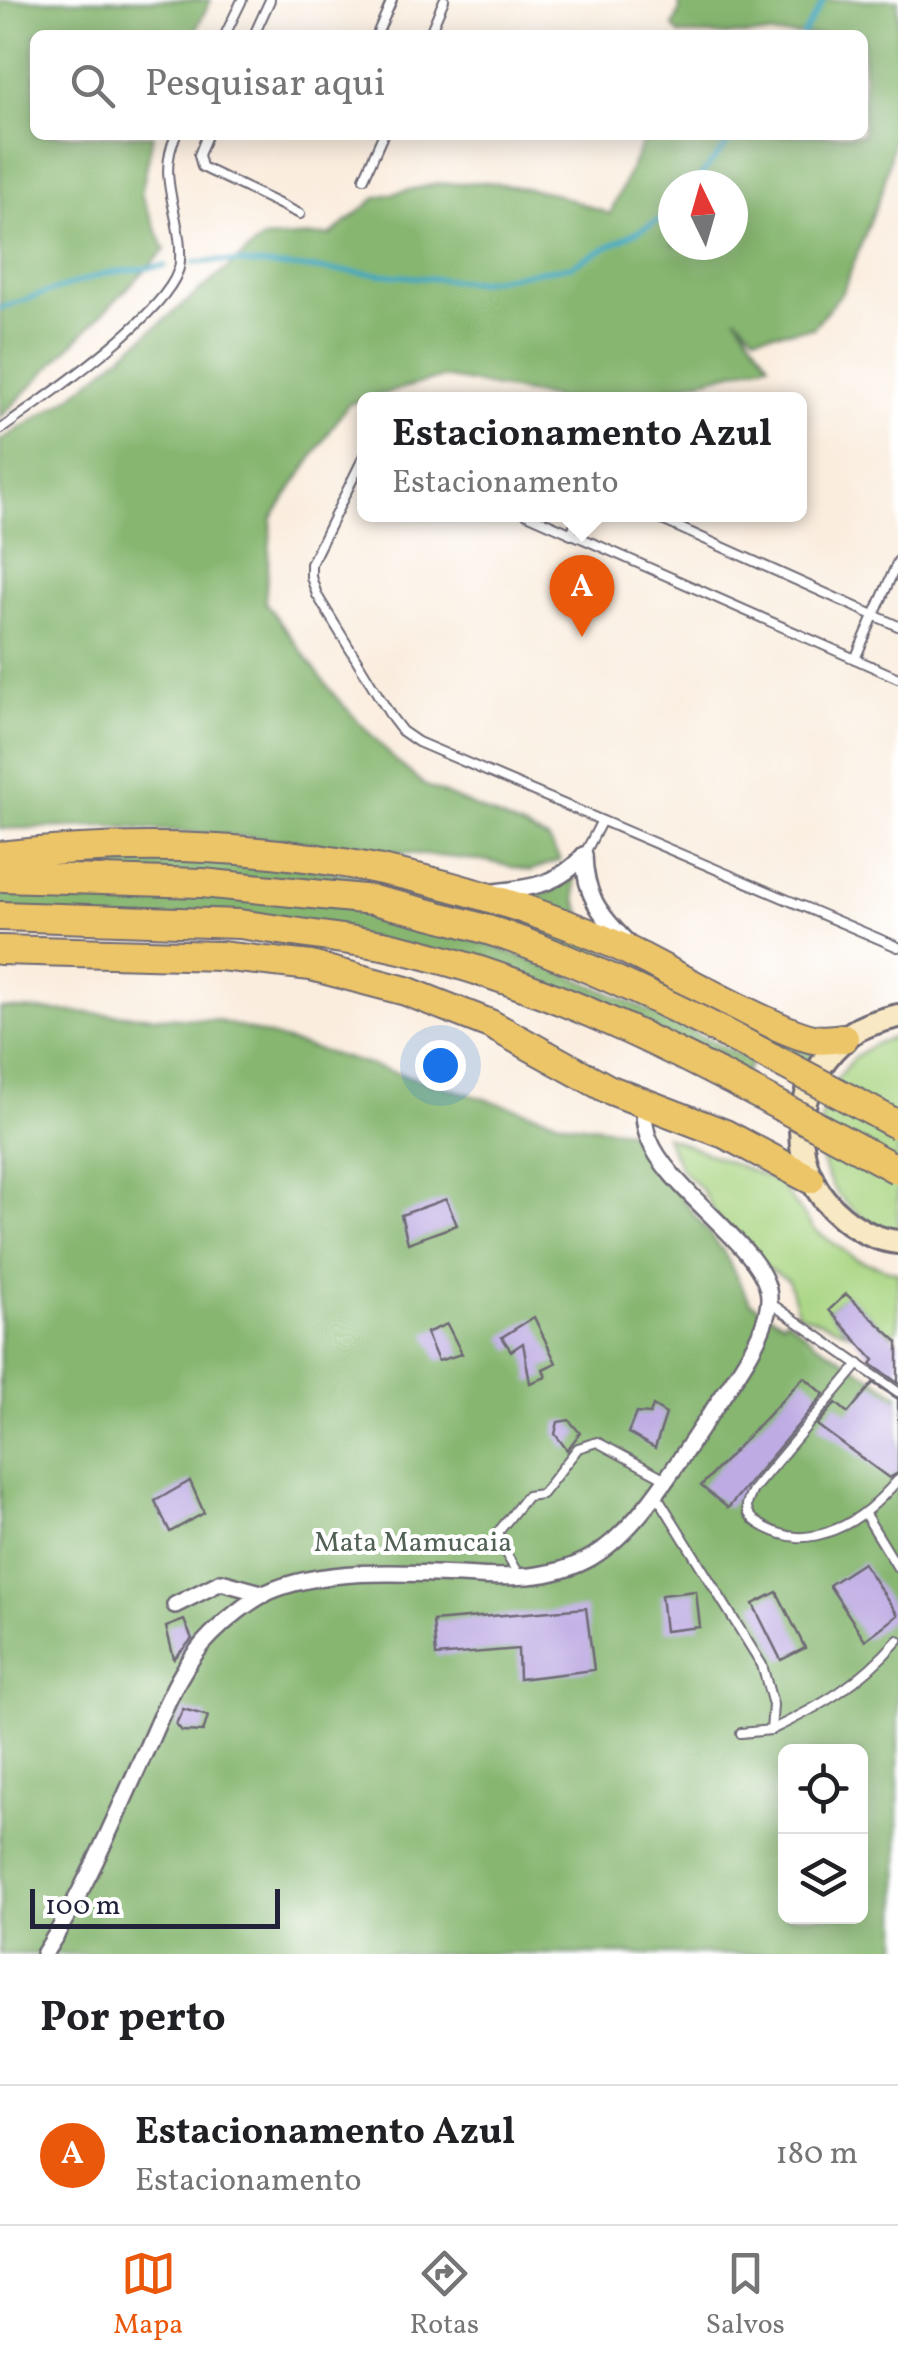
<!DOCTYPE html>
<html lang="pt">
<style>
body{margin:0;font-family:Vollkorn,serif;background:#f2f2f2;color:#202124}
.controls{position:absolute;right:30px;bottom:30px;display:grid;overflow:hidden;border-radius:15px;box-shadow:0 5px 25px #0003}
.controls button{width:90px;height:90px;display:grid;place-items:center;padding:0;border:0;border-bottom:2px solid #e0e0e0;background:#fff;color:#202124;font:50px sans-serif}
.compass{position:absolute;left:658px;top:170px;width:90px;height:90px;border-radius:50%;background:#fff;box-shadow:0 5px 25px #0003;rotate:355deg}
.scale{position:absolute;left:30px;bottom:25px;width:250px;box-sizing:border-box;padding-left:10px;border:5px solid #22223b;border-top:0;font-size:28px;line-height:35px;white-space:nowrap;color:#22223b;-webkit-text-stroke:8px #fff;paint-order:stroke}
.you{position:absolute;left:440px;top:1065px;width:35px;height:35px;margin:-25px;border:8px solid #fff;border-radius:50%;background:#1a73e8;box-shadow:0 0 0 15px #1a73e833}
.badge{display:grid;place-items:center;width:65px;height:65px;border-radius:50%;background:#ea580c;color:#fff;font-size:32px;font-weight:700}
.pin{position:absolute;translate:-50% -82px;filter:drop-shadow(0 2px 5px #0008)}
.pin::after{content:'';position:absolute;top:52px;width:35px;height:30px;background:inherit;clip-path:polygon(0 0,100% 0,50% 100%)}
.popup{position:absolute;left:357px;top:392px;width:450px;height:130px;box-sizing:border-box;display:grid;place-content:center;border-radius:15px;background:#fff;filter:drop-shadow(0 2px 8px #0005);font-size:32px;white-space:nowrap;color:#757577}
.popup b{font-size:38px;color:#202124}
.popup::after{content:'';position:absolute;left:50%;top:100%;margin-left:-20px;border:20px solid transparent;border-top-color:#fff}
.list{margin:0;padding:0;list-style:none}
h2{display:flex;justify-content:space-between;align-items:center;height:130px;margin:0;padding:0 40px;font-size:42px}
h2 small{font-size:32px;font-weight:400;color:#757577}
.list li{display:grid;grid-template-columns:65px 1fr auto;gap:30px;align-items:center;box-sizing:border-box;height:140px;padding:0 40px;border-top:2px solid #e0e0e0}
.list b{display:block;font-size:38px;white-space:nowrap}
.list p{margin:0;font-size:32px;white-space:nowrap;color:#757577}
.list em{font-size:32px;font-style:normal;color:#757577}
.icon{flex:none;width:55px;height:55px;fill:none;stroke:currentColor;stroke-width:2;stroke-linecap:round;stroke-linejoin:round}
.map{position:relative;flex:none;width:898px;height:1954px;overflow:hidden}
.search{position:absolute;background:#fff;box-shadow:0 5px 25px #0003;left:30px;right:30px;top:30px;height:110px;display:flex;align-items:center;gap:25px;box-sizing:border-box;padding:0 35px;border-radius:15px;color:#757577;font-size:38px}
.sheet{height:270px;background:#fff}
nav{display:flex;justify-content:space-around;align-items:center;box-sizing:border-box;height:140px;border-top:2px solid #e0e0e0;background:#fff;font-size:28px;color:#757577}
nav a{display:grid;justify-items:center;gap:5px}
nav .on{color:#ea580c}
.map>svg:first-child{display:block}
.green{fill:#a9d582;stroke:#667c5e;stroke-width:2.5}
.forest{fill:#86b670;stroke:#546c56;stroke-width:2.5;fill-rule:evenodd}
.lines{fill:none;stroke-linecap:round;stroke-linejoin:round}
.stream{stroke:#40a7c1;stroke-width:5}
.building{fill:#beabe3}
.service-casing{stroke:#6e6974;stroke-width:12}
.minor-casing{stroke:#6e6974;stroke-width:20}
.secondary-casing{stroke:#6e6974;stroke-width:28}
.trunk-casing{stroke:#6e6974;stroke-width:32}
.service{stroke:#fff;stroke-width:8}
.minor{stroke:#fff;stroke-width:15}
.secondary{stroke:#f8e8c3;stroke-width:22}
.trunk{stroke:#edc569;stroke-width:28}
.trunk-bridge-casing{stroke:#6e6974;stroke-width:32;stroke-linecap:butt}
.trunk-bridge{stroke:#edc569;stroke-width:28}
.labels{text-anchor:middle;stroke-width:8;stroke-linejoin:round;paint-order:stroke}
.park-label{font-size:28px;fill:#516154;stroke:#fff}
</style>
<div class="map">
<svg width="898" height="1954" viewBox="0 0 898 1954">
<rect width="100%" height="100%" fill="#fff"/>
<filter id="ink" filterUnits="userSpaceOnUse"><feTurbulence type="fractalNoise" baseFrequency=".01" numOctaves="2"/><feDisplacementMap in="SourceGraphic" scale="20" xChannelSelector="R" yChannelSelector="G"/><feConvolveMatrix kernelMatrix="1 2 1 2 8 2 1 2 1" color-interpolation-filters="sRGB"/></filter>
<filter id="wash" filterUnits="userSpaceOnUse"><feTurbulence type="fractalNoise" baseFrequency=".0048" numOctaves="4" result="noise"/><feDisplacementMap in="SourceGraphic" scale="40" xChannelSelector="R" yChannelSelector="G"/><feGaussianBlur stdDeviation="2.25" result="paint"/><feColorMatrix in="noise" values="0 0 0 0 0 0 0 0 0 0 0 0 0 0 0 0 0 1.4 0 .05"/><feComposite in="paint" operator="in"/></filter>
<g filter="url(#wash)">
<rect width="100%" height="100%" fill="#faedde"/>
<g class="green">
<path d="M898 1037V1234C875 1225 857 1216 840 1197 795 1144 829 1048 898 1037Z"/>
<path d="M665 1136 778 1182 815 1230 856 1259 898 1273V1328L892 1336 846 1295 829 1310 847 1332 798 1313 788 1280 756 1262 725 1231 702 1190 681 1169Z"/>
</g>
<g class="forest">
<path d="M0 0H211L193 35H35V135H153L141 194 165 250 0 418Z"/>
<path d="M679 0H898V120L883 188 843 291 813 328 755 335 736 316 769 363 628 399H559L443 377 348 404 272 518 265 602 335 696 395 760 424 785 548 839 560 860 530 871 487 861 236 836 109 826 0 829V441L71 397 263 239 331 235 377 197 437 184 486 182 549 192 610 214 646 135H863V35H680L673 27 680 9ZM733 185V245H673V185Z"/>
<path d="M85 858 201 860 304 867 406 883 578 938 820 1054 808 1070 447 912 93 875Z"/>
<path d="M574 876 576 900 583 917 513 897 547 893Z"/>
<path d="M0 892C111 895 242 884 350 906 495 936 621 995 753 1062L742 1076 500 968 0 909Z"/>
<path d="M0 1008 216 1020 567 1123 629 1131 723 1251 750 1302 783 1322 786 1318 815 1342 898 1394V1954H0ZM786 1752H860V1916H786Z"/>
</g>
<g class="lines">
<g class="stream">
<path d="M803 35 824 0"/>
<path d="M693 185 735 135"/>
<path d="M193 263 218 261 475 282 571 266 665 217 673 208"/>
<path d="M0 308 106 273 165 266"/>
</g>
</g>
<g id="blocks">
<g class="building">
<path d="M446 1199 457 1225 408 1243 401 1215Z"/>
<path d="M846 1294 898 1342V1383L871 1364 874 1360 829 1310Z"/>
<path d="M534 1317 556 1363 543 1369 546 1377 530 1383 523 1343 511 1351 502 1337Z"/>
<path d="M447 1324 462 1354 438 1361 426 1333Z"/>
<path d="M804 1377 824 1394 728 1508 701 1486Z"/>
<path d="M873 1383 898 1399V1473L889 1478 817 1425 836 1403 848 1413Z"/>
<path d="M653 1406 666 1414 655 1448 628 1433 636 1413 650 1414Z"/>
<path d="M569 1420 580 1433 567 1450 555 1434 558 1422Z"/>
<path d="M190 1481 204 1513 170 1532 155 1501Z"/>
<path d="M863 1563 898 1615 865 1640 829 1585Z"/>
<path d="M696 1591 700 1627 665 1631 661 1595Z"/>
<path d="M777 1592 805 1648 781 1660 753 1604Z"/>
<path d="M586 1608 594 1670 519 1679 518 1649 436 1656 433 1621Z"/>
<path d="M184 1620 192 1639 174 1659 166 1627Z"/>
<path d="M183 1709 208 1716 203 1732 182 1731 176 1724Z"/>
</g>
</g>
</g>
<g filter="url(#ink)">
<use href="#blocks" fill-opacity="0" stroke="#6e6974" stroke-width="2.5"/>
<g class="lines">
<g class="service-casing">
<g id="service">
<path d="M378 32 392 0"/>
<path d="M225 35 242 0"/>
<path d="M254 35 270 0"/>
<path d="M429 35 444 0"/>
<path d="M207 135 199 155 202 167 300 214"/>
<path d="M364 178 383 135"/>
<path d="M0 430C43 399 162 318 178 271 181 265 180 255 180 248 178 208 157 175 176 135"/>
<path d="M364 456 311 564V577L317 595 392 718 402 731 418 742 898 947"/>
<path d="M527 514 898 678"/>
<path d="M649 514 898 626"/>
<path d="M571 535 578 514"/>
<path d="M855 659 898 561"/>
<path d="M584 855 601 822"/>
<path d="M769 1302 898 1392"/>
<path d="M859 1364 753 1490C752 1491 747 1504 747 1505 746 1524 782 1536 797 1537 809 1538 825 1534 836 1529 861 1519 880 1500 898 1480"/>
<path d="M656 1494 762 1665 773 1705 771 1730 741 1733"/>
<path d="M865 1514 898 1568"/>
<path d="M518 1574 499 1542V1531L527 1496 542 1494 578 1448 597 1442 666 1479"/>
<path d="M771 1730C823 1705 859 1684 898 1640"/>
</g>
</g>
<g class="minor-casing">
<g id="minor">
<path d="M584 855C585 895 599 914 627 942"/>
<path d="M494 892C530 888 559 885 584 855"/>
<path d="M175 1605 221 1582 265 1594"/>
<path d="M44 1954C85 1891 114 1820 145 1752 163 1712 180 1665 212 1634 226 1620 248 1602 266 1593 320 1568 401 1572 460 1575 505 1578 551 1581 592 1557 636 1531 675 1467 703 1425 724 1392 768 1338 769 1299 770 1251 669 1192 649 1139 644 1128 644 1115 643 1102"/>
</g>
</g>
<g class="secondary-casing">
<path id="secondary" d="M898 1016C878 1021 857 1026 842 1041 790 1088 785 1171 842 1217 858 1230 877 1240 898 1242"/>
</g>
<g class="trunk-casing">
<g id="trunk">
<path d="M0 856C185 834 362 851 538 914 573 926 610 941 643 958 683 979 722 1001 764 1020 780 1027 797 1036 814 1039 823 1041 834 1039 844 1038"/>
<path d="M0 877 202 883 373 900"/>
<path d="M0 916 239 924 383 945"/>
<path d="M0 950 220 956 311 966 406 991 490 1024 608 1089 725 1134 810 1179"/>
</g>
</g>
<use href="#service" class="service"/>
<use href="#minor" class="minor"/>
<use href="#secondary" class="secondary"/>
<use href="#trunk" class="trunk"/>
<g class="trunk-bridge-casing">
<g id="trunk-bridge">
<path d="M373 900C417 911 463 921 506 936 643 985 771 1057 898 1125"/>
<path d="M383 945C568 984 733 1081 898 1170"/>
</g>
</g>
<use href="#trunk-bridge" class="trunk-bridge"/>
</g>
</g>
<g class="labels">
<g class="park-label">
<text x="413" y="1551">Mata Mamucaia</text>
</g>
</g>
</svg>
<div class="controls">
<button><svg class="icon" aria-label="locate" viewBox="0 0 24 24"><circle cx="12" cy="12" r="6"/><path d="M12 2v4M12 18v4M2 12h4M18 12h4"/></svg></button>
<button><svg class="icon" aria-label="layers" viewBox="0 0 24 24"><path d="M12 4l9 5-9 5-9-5zM3 14l9 5 9-5"/></svg></button>
</div>
<svg class="compass" viewBox="-18 -18 36 36"><path d="M0-13l5 13h-10z" fill="#e53935"/><path d="M0 13l5-13h-10z" fill="#757577"/></svg>
<div class="scale">100 m</div>
<div class="you"></div>
<div class="pin badge" style="left:582px;top:637px">A</div>
<div class="popup"><b>Estacionamento Azul</b>Estacionamento</div>
<div class="search"><svg class="icon" aria-label="search" viewBox="0 0 24 24"><circle cx="10" cy="10" r="6"/><path d="M15 15l6 6"/></svg>Pesquisar aqui</div>
</div>
<section class="sheet">
<h2>Por perto<small></small></h2>
<ul class="list">
<li><span class="badge">A</span><div><b>Estacionamento Azul</b><p>Estacionamento</p></div><em>180 m</em></li>
</ul>
</section>
<nav>
<a class="on"><svg class="icon" aria-label="map" viewBox="0 0 24 24"><path d="M3 6l6-2 6 2 6-2v14l-6 2-6-2-6 2zM9 4v14M15 6v14"/></svg>Mapa</a>
<a><svg class="icon" aria-label="directions" viewBox="0 0 24 24"><path d="M12 3l9 9-9 9-9-9zM9 14v-3h6M13 9l2 2-2 2"/></svg>Rotas</a>
<a><svg class="icon" aria-label="saved" viewBox="0 0 24 24"><path d="M7 4h10v16l-5-4-5 4z"/></svg>Salvos</a>
</nav>
